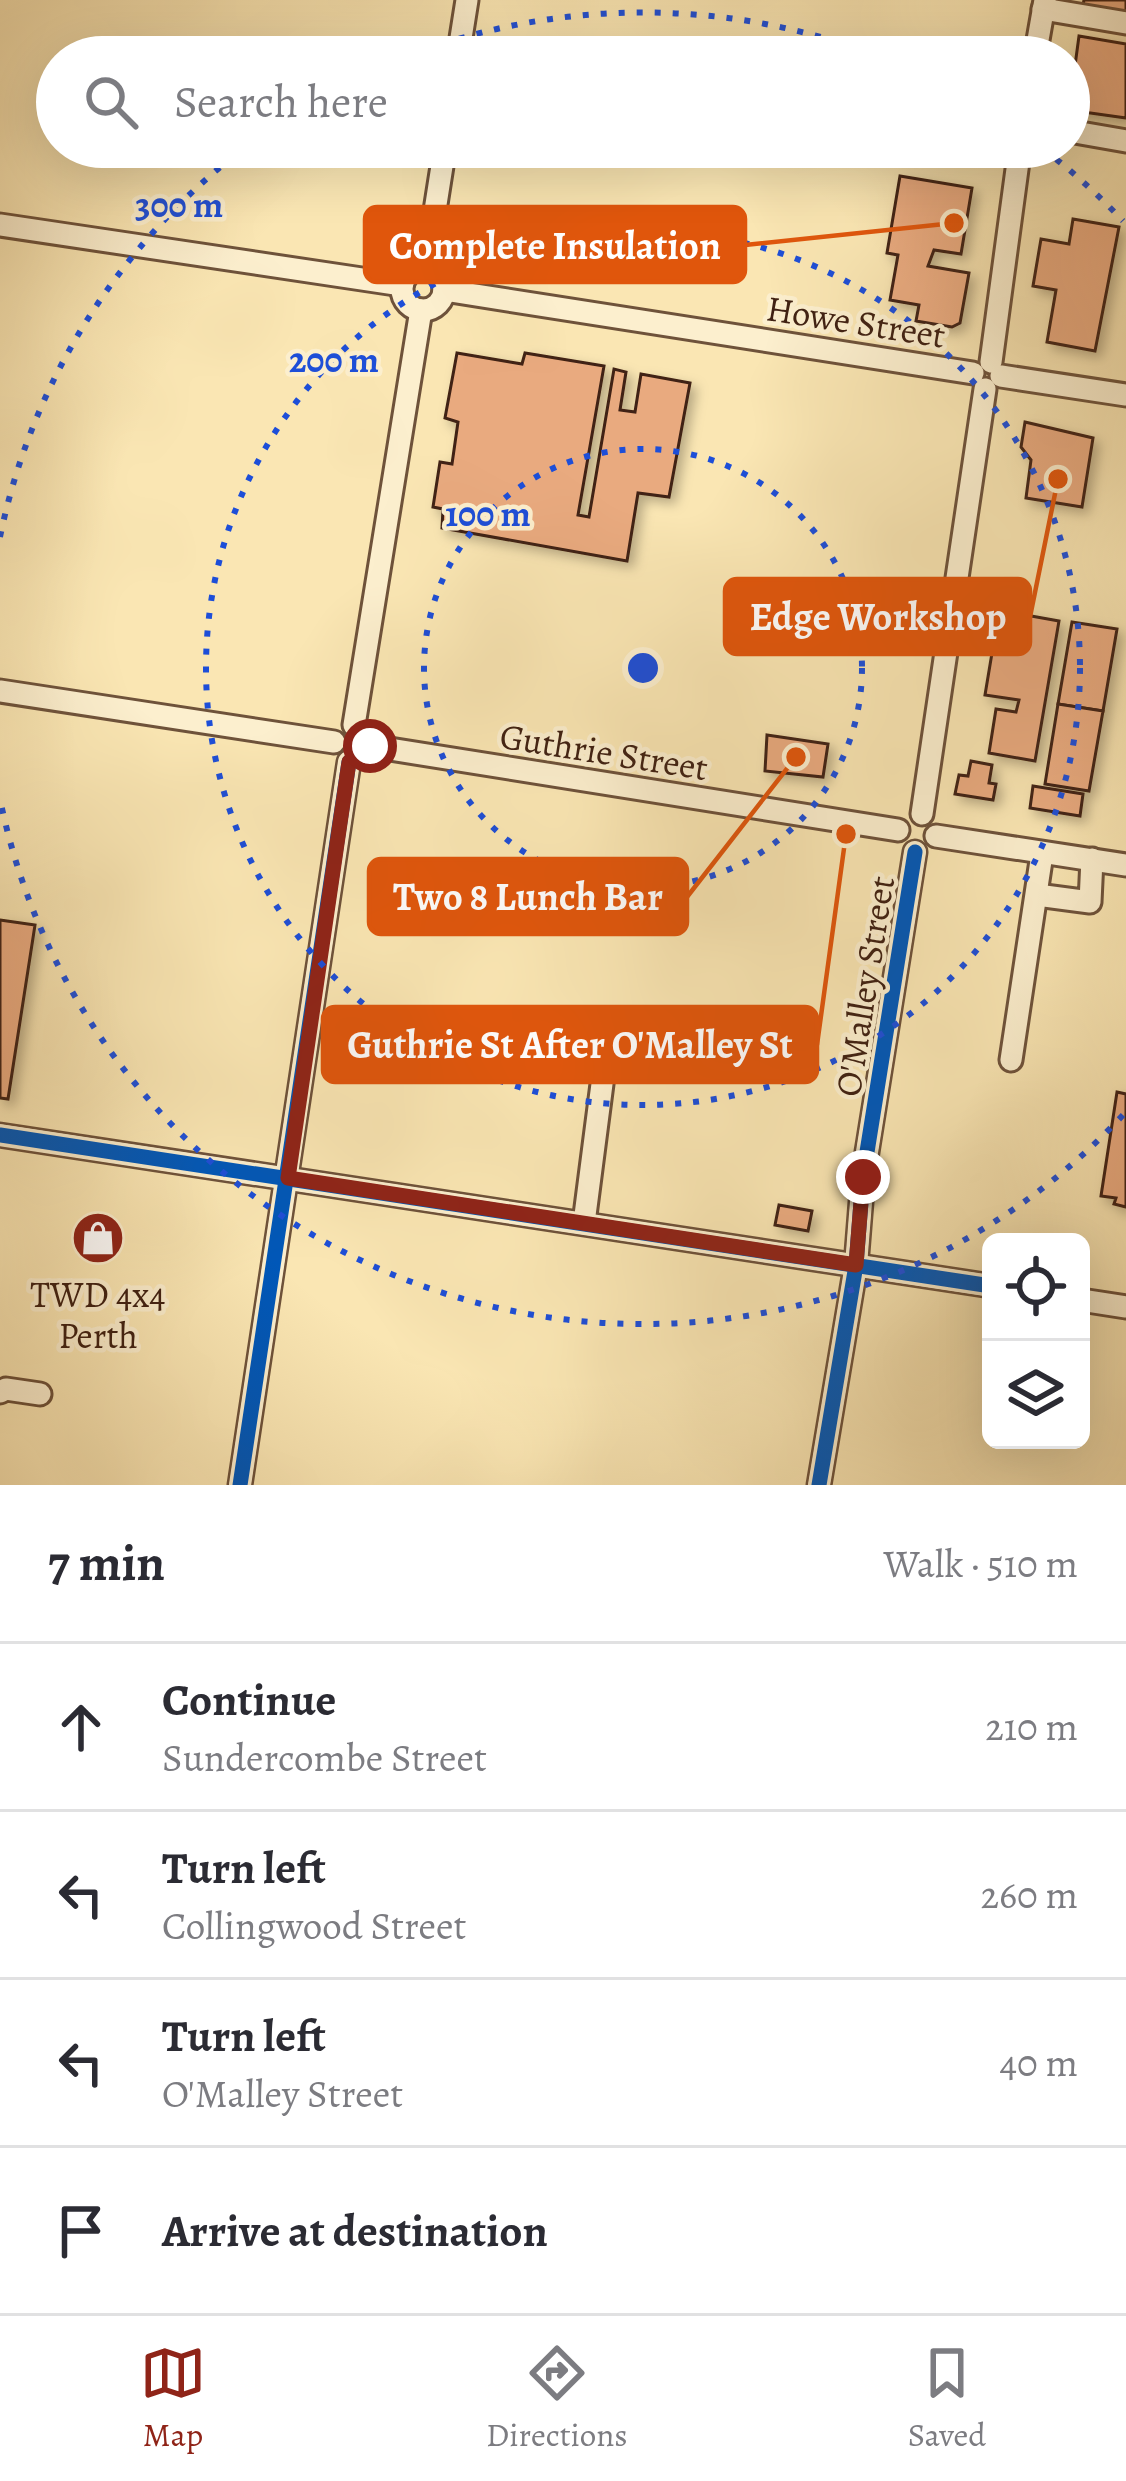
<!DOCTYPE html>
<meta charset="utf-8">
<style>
body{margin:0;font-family:Alegreya,serif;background:#f2f2f3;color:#2b2b33}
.controls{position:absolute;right:36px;bottom:36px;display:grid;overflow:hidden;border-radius:18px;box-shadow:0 12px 48px #0002}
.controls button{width:108px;height:108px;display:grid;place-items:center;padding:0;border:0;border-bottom:3px solid #e1e1e2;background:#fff;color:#2b2b33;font:60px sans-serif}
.stop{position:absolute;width:36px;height:36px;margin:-27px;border:9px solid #8f2418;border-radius:50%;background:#fff}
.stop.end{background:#8f2418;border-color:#fff;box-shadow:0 3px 12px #0008}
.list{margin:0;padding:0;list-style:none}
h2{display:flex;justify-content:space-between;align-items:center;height:156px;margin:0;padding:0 48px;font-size:51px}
h2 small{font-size:39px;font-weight:400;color:#7c7c81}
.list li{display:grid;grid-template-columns:78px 1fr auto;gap:36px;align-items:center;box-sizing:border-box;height:168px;padding:0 48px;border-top:3px solid #e1e1e2}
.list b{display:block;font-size:45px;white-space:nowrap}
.list p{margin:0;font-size:39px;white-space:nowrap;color:#7c7c81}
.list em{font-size:39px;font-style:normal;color:#7c7c81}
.icon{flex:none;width:66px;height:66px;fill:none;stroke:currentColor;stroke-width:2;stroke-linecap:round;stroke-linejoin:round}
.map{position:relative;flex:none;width:1126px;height:1485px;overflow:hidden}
.search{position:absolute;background:#fff;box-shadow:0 12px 48px #0002;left:36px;right:36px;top:36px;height:132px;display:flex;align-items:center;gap:30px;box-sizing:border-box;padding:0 42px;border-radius:66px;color:#7c7c81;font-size:45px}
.sheet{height:828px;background:#fff}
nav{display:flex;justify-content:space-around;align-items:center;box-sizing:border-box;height:168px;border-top:3px solid #e1e1e2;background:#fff;font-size:33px;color:#7c7c81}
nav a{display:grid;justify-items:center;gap:6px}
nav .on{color:#8f2418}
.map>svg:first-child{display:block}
.building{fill:#e9aa7f;stroke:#402112;stroke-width:3;filter:url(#shadow)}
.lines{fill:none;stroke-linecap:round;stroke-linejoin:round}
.minor-casing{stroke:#6e523a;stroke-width:27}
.minor{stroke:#fcefce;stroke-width:21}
.cycleway-casing{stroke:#fcefce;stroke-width:22}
.cycleway{stroke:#0057b8;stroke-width:15}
.route{stroke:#8f2418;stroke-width:15}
.ring{fill:none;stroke:#1d4ed8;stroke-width:6;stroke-dasharray:6 12}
.labels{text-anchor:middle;stroke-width:9;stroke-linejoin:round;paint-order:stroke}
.street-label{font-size:36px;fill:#402112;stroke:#fcefce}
.poi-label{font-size:36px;fill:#402112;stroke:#fcefce}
.centre{fill:#1d4ed8;stroke:#fcefce;stroke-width:6}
.ring-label{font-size:36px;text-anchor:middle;font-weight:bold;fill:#1d4ed8;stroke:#fcefce;stroke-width:9;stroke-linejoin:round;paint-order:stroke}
.leader{fill:none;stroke:#e0560c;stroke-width:4.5}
.callout-dot{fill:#e0560c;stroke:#fcefce;stroke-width:4.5}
.callout{fill:#e0560c;stroke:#e0560c;stroke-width:4.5}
.callout-label{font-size:39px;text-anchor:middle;font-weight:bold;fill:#fff}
</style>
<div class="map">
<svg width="1126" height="1485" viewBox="0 0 1126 1485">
<defs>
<filter id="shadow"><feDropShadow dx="5.5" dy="5.5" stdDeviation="6" flood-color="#0004"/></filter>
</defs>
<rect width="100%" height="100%" fill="#fae6b3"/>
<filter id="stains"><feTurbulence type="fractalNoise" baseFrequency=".00167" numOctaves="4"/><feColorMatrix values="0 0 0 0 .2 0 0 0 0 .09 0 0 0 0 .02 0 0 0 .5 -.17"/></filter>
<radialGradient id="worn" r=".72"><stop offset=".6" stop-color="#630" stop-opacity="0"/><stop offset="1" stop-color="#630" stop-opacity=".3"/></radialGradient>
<g class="building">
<path d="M1084 0H1126V17L1082 10Z"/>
<path d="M1079 36 1126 44V118L1069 110Z"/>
<path d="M900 176 972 188 961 254 934 250 928 266 969 273 960 323 952 327 916 321 919 305 890 300 898 255 887 253Z"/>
<path d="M1073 219 1119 227 1095 351 1047 342 1056 290 1033 286 1041 239 1069 244Z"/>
<path d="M457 353 522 364 525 353 604 366 578 515 589 517 614 369 626 372 620 410 635 412 641 374 690 383 669 497 638 493 627 561 442 528 443 509 433 507 440 462 452 464 458 422 445 418Z"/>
<path d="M1025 422 1093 438 1082 507 1026 498 1031 460 1021 447Z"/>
<path d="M1020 614 1059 621 1035 761 989 753 996 709 1016 712 1019 700 985 695 995 635 1016 639Z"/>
<path d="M1072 622 1117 629 1103 711 1058 704Z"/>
<path d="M1058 704 1103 711 1089 791 1045 784Z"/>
<path d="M767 735 828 744 823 777 765 771Z"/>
<path d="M971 761 992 765 989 783 996 784 993 800 955 794 959 775 968 776Z"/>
<path d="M1033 786 1083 794 1080 816 1030 808Z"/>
<path d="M0 920 35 925 8 1099 0 1098Z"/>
<path d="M1117 1092 1126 1094V1207L1114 1204 1116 1198 1101 1196Z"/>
<path d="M779 1205 812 1211 808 1231 775 1225Z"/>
</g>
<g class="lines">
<g class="minor-casing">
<g id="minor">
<path d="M1043 9 1126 23"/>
<path d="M458 57 467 0"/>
<path d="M1035 57 1045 0"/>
<path d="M1069 131 1126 141"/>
<path d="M0 225 402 285"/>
<path d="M426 268 445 147"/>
<circle cx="423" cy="289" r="21"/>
<path d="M444 290 973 373"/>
<path d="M991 362 1020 147"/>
<path d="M1001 376 1126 395"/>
<path d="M0 691 334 742"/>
<path d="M354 725 421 310"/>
<path d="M371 746 898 830"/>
<path d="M922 814 985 389"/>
<path d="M936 836 1126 865"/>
<path d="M1037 895 1090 902 1092 859"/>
<path d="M1011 1060 1042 854"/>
<path d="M0 1135 991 1286"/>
<path d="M584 1223 606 1053"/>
<path d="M1081 1300 1126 1307"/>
<path d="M0 1392 6 1389 40 1394"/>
<path d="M240 1485 349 762"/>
<path d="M819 1485 856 1265 863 1177 915 852"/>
</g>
</g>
<use href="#minor" class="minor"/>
<g class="cycleway-casing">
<g id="cycleway">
<path d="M0 1135 991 1286"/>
<path d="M240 1485 349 762"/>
<path d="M819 1485 856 1265 863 1177 915 852"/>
</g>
</g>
<use href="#cycleway" class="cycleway"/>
</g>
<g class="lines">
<path class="route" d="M370 746 365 757 349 762 288 1178 856 1265 863 1177"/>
</g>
<g class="ring">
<circle cx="643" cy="668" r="219"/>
<circle cx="643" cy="668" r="437"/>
<path d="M1123 1115A656 656 0 0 1 0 799M0 537A656 656 0 0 1 244 148M408 56A656 656 0 0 1 878 56M1042 148A656 656 0 0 1 1123 221"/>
</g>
<defs>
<g id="shop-disc" transform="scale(2.7)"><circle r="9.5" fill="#8f2418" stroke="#fcefce"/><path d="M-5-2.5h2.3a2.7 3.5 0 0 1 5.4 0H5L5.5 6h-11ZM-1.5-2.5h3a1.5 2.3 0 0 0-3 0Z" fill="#fff"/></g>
</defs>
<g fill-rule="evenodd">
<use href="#shop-disc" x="98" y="1238"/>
</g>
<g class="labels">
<g class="street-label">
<text transform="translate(856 321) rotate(9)" y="13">Howe Street</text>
<text transform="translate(604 751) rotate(9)" y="13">Guthrie Street</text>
<text transform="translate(864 986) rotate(-81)" y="13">O'Malley Street</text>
</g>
<g class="poi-label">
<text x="98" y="1307">TWD 4x4<tspan x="98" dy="41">Perth</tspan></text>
</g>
</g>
<circle cx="643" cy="668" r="18" class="centre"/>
<g class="ring-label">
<text x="179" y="217">300 m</text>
<text x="334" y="372">200 m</text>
<text x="488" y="526">100 m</text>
</g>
<path class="leader" d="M954 223L745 245M1058 479L1030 617M796 757L687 897M846 834L817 1045"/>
<g class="callout-dot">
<circle cx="954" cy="223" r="12"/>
<circle cx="1058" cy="479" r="12"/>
<circle cx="796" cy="757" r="12"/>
<circle cx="846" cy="834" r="12"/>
</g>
<g class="callout">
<rect x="365" y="207" width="380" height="75" rx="12"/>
<rect x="725" y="579" width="305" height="75" rx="12"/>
<rect x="369" y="859" width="318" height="75" rx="12"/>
<rect x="323" y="1007" width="494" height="75" rx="12"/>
</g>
<g class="callout-label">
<text x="555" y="259">Complete Insulation</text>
<text x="878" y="630">Edge Workshop</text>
<text x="528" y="910">Two 8 Lunch Bar</text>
<text x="570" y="1058">Guthrie St After O'Malley St</text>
</g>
<rect width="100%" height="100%" filter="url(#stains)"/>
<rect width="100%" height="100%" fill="url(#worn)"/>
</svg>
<div class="controls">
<button><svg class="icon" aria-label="locate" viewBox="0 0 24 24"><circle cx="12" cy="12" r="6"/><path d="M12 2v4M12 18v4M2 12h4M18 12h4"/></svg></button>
<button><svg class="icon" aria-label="layers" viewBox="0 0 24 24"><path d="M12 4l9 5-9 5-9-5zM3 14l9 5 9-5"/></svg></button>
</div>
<div class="stop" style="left:370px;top:746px"></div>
<div class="stop end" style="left:863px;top:1177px"></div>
<div class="search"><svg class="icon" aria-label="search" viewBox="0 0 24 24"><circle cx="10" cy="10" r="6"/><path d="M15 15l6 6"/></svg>Search here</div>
</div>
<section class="sheet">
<h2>7 min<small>Walk · 510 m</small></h2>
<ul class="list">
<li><svg class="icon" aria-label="ahead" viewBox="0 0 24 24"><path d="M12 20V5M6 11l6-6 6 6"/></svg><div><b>Continue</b><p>Sundercombe Street</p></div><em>210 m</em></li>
<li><svg class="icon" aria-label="left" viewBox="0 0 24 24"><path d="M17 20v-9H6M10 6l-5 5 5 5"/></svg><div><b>Turn left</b><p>Collingwood Street</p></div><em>260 m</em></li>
<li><svg class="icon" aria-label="left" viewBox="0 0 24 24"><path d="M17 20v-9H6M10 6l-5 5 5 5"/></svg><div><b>Turn left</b><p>O'Malley Street</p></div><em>40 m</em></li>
<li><svg class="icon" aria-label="arrive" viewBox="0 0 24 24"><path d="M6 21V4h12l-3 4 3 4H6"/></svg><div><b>Arrive at destination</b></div></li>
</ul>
</section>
<nav>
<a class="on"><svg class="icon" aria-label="map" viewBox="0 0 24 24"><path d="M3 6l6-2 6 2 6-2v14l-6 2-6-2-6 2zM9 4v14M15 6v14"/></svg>Map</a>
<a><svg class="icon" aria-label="directions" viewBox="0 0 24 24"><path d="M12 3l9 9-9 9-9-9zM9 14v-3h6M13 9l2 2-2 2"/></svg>Directions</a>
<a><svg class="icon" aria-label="saved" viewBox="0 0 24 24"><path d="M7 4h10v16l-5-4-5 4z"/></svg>Saved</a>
</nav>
